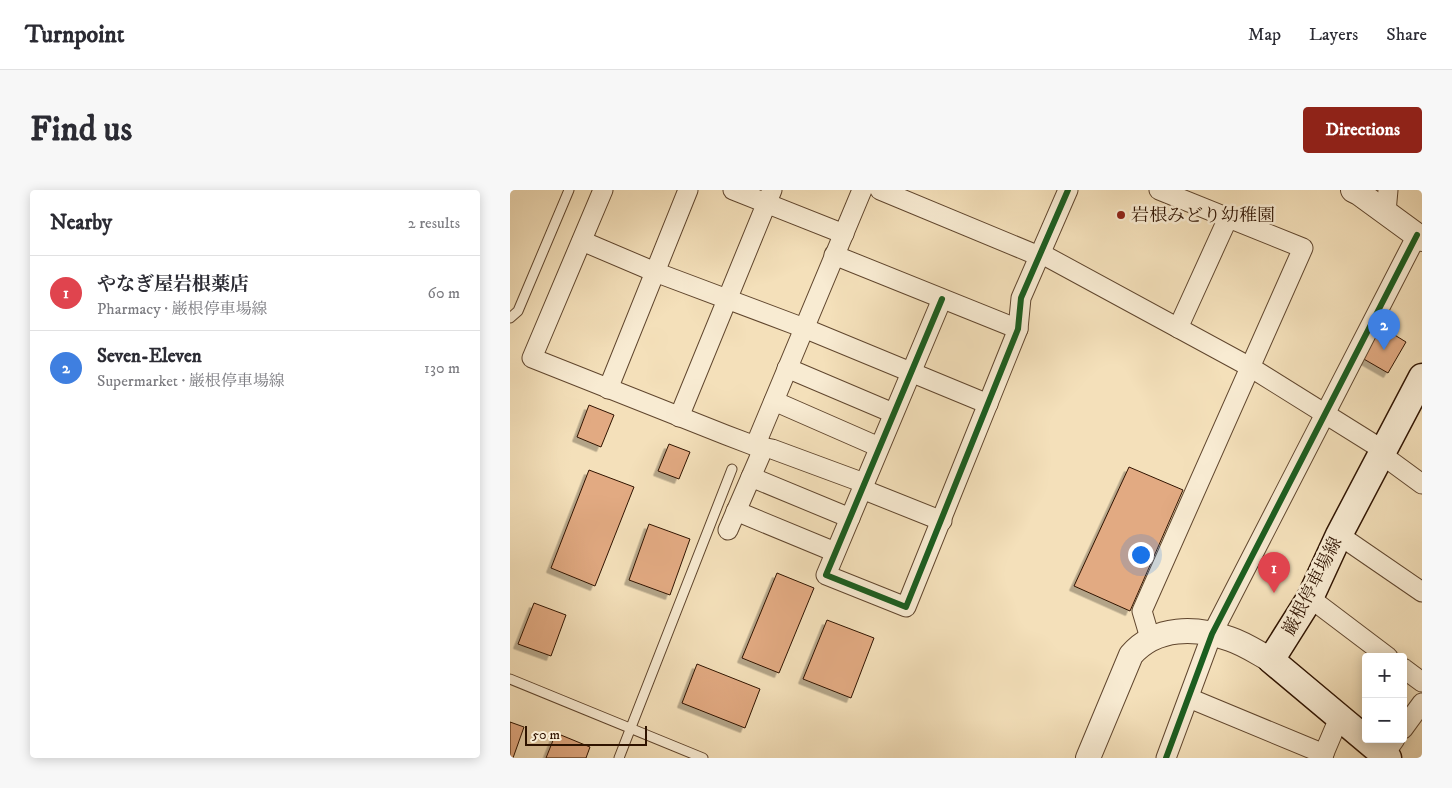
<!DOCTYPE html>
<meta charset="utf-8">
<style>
body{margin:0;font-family:"IM FELL DW Pica","Noto Serif JP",serif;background:#f7f7f7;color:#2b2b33}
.controls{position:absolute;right:15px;bottom:15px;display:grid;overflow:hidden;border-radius:5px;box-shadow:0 2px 12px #0003}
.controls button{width:45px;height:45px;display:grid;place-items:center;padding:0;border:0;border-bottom:1px solid #e1e1e2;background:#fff;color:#2b2b33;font:25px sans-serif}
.scale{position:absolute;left:15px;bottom:12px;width:122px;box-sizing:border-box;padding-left:5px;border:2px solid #2f1300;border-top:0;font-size:14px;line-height:18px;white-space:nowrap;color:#2f1300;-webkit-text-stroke:4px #f8ebd2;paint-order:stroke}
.you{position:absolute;left:630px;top:364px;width:18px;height:18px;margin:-12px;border:4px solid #fff;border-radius:50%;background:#1a73e8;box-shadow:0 0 0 8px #1a73e833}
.badge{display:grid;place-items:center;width:32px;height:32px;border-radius:50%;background:#8f2418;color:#fff;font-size:16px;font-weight:700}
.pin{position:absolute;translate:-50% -41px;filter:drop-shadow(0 1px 2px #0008)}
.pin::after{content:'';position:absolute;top:26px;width:18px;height:15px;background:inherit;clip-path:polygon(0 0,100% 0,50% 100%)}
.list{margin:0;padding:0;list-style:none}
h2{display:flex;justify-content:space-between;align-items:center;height:65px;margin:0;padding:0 20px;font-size:21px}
h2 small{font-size:16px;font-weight:400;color:#7c7c81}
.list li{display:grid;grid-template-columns:32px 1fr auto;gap:15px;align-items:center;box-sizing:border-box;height:75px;padding:0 20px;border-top:1px solid #e1e1e2}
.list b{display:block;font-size:19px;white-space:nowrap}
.list p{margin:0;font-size:16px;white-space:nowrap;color:#7c7c81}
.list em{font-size:16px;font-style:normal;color:#7c7c81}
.map{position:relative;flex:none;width:912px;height:568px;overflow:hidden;border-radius:5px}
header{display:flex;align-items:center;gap:30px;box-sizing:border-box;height:70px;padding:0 25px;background:#fff;border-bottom:1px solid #e1e1e2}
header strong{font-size:24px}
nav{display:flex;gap:28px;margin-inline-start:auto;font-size:18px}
.intro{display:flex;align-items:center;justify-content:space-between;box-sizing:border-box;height:120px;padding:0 30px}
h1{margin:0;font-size:35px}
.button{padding:12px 22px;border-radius:5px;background:#8f2418;color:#fff;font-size:18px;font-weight:700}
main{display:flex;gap:30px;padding:0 30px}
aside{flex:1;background:#fff;border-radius:5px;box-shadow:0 2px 12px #0003}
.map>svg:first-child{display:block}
.building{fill:#e2aa82;stroke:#2f1300;filter:url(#shadow)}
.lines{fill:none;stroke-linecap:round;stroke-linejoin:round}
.service-casing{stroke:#60462e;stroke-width:11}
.minor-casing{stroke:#60462e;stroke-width:21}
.tertiary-casing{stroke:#60462e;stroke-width:26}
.secondary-casing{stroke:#2f1300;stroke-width:29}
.service{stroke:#f8ebd2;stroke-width:9}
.minor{stroke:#f8ebd2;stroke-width:19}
.tertiary{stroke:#f8ebd2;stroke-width:24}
.secondary{stroke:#f8ebd2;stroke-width:26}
.cycleway-casing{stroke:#f8ebd2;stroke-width:9}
.cycleway{stroke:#1b5e20;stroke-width:6}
.poi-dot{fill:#8f2418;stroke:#f8ebd2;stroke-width:2}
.labels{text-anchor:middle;stroke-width:5;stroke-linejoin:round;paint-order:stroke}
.poi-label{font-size:18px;fill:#2f1300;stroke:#f8ebd2;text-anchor:start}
.street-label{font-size:18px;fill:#2f1300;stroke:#f8ebd2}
</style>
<header>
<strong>Turnpoint</strong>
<nav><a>Map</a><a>Layers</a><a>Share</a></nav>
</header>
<div class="intro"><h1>Find us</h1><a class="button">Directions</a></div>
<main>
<aside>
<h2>Nearby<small>2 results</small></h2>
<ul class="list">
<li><span class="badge" style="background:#e0444e">1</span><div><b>やなぎ屋岩根薬店</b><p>Pharmacy · 巌根停車場線</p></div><em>60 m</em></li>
<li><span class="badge" style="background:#3f7fe0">2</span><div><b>Seven-Eleven</b><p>Supermarket · 巌根停車場線</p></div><em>130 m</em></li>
</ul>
</aside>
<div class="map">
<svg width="912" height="568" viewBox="0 0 912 568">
<defs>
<filter id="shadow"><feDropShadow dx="-4.5" dy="4.5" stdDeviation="0" flood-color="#0004"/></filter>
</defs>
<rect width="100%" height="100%" fill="#f4e0ba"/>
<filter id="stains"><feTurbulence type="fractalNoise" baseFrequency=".004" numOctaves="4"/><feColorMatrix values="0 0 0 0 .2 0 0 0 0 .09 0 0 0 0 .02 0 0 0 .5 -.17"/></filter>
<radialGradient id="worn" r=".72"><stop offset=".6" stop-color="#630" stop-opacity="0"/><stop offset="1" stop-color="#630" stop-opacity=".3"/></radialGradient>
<g class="building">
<path d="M870 136 896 152 878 183 852 168Z"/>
<path d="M79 215 104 225 91 257 67 247Z"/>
<path d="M159 254 180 262 169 289 148 281Z"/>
<path d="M619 277 673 300 620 421 564 396Z"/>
<path d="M79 280 124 297 85 396 41 378Z"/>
<path d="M139 334 180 349 160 405 119 390Z"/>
<path d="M267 383 304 398 269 483 232 468Z"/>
<path d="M24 413 56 425 41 466 8 454Z"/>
<path d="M317 430 364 448 341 508 293 489Z"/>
<path d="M187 474 250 499 235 538 172 513Z"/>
<path d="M0 532 14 537 3 568H0Z"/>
<path d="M46 543 80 557 76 568H36Z"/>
</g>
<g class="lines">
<g class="service-casing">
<g id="service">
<path d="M0 128 8 121 59 0"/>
<path d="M0 489 193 568"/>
<path d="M109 568 222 279"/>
</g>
</g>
<g class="minor-casing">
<g id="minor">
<path d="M93 0 22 168 216 245 245 256 262 259 354 293"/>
<path d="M223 0 334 44"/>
<path d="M370 0 529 66"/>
<path d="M876 22 878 0"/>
<path d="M72 51 145 82 294 138 478 214"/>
<path d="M530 63 740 177 873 260"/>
<path d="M324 65 508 139"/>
<path d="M432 109 316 385 396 417 508 139 511 108 558 0"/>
<path d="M668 138 718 28"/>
<path d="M277 178 383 223"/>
<path d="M98 199 178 0"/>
<path d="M264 211 369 257"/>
<path d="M169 227 262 0"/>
<path d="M245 256 352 0"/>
<path d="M871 264 912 294"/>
<path d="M241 287 340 328"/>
<path d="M352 299 432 331"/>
<path d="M226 321 325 362"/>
<path d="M218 340 254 257"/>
<path d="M829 345 912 402"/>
<path d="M800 408 878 467"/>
<path d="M640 448 632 421 793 58 649 0"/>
<path d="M893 478 912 492"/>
<path d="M679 508 814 564"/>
<path d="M893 539 912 513"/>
<path d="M874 565 885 549"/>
<path d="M656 568 702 444 907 45"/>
<path d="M812 568 829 528"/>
</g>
</g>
<g class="tertiary-casing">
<g id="tertiary">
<path d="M843 0 849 3 912 49"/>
<path d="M578 568 621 465C646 436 686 437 720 449 735 454 748 463 761 470"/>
</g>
</g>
<g class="secondary-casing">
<path id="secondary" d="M878 568 761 470 800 408 829 345 912 187"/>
</g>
<use href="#service" class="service"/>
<use href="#minor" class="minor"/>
<use href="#tertiary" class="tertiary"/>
<use href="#secondary" class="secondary"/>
<g class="cycleway-casing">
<g id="cycleway">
<path d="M432 109 316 385 396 417 508 139 511 108 558 0"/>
<path d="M656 568 702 444 907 45"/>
</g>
</g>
<use href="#cycleway" class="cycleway"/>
</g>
<circle class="poi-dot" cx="611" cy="25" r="5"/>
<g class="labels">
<g class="poi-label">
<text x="621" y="31">岩根みどり幼稚園</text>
</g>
<g class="street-label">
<text transform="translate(802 396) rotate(-63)" y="6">巌根停車場線</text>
</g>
</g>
<rect width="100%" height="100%" filter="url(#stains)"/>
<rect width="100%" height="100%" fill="url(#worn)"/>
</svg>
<div class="controls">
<button>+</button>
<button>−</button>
</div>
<div class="scale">50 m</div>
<div class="you"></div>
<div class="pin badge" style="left:764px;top:403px;background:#e0444e">1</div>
<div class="pin badge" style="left:874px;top:160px;background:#3f7fe0">2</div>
</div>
</main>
